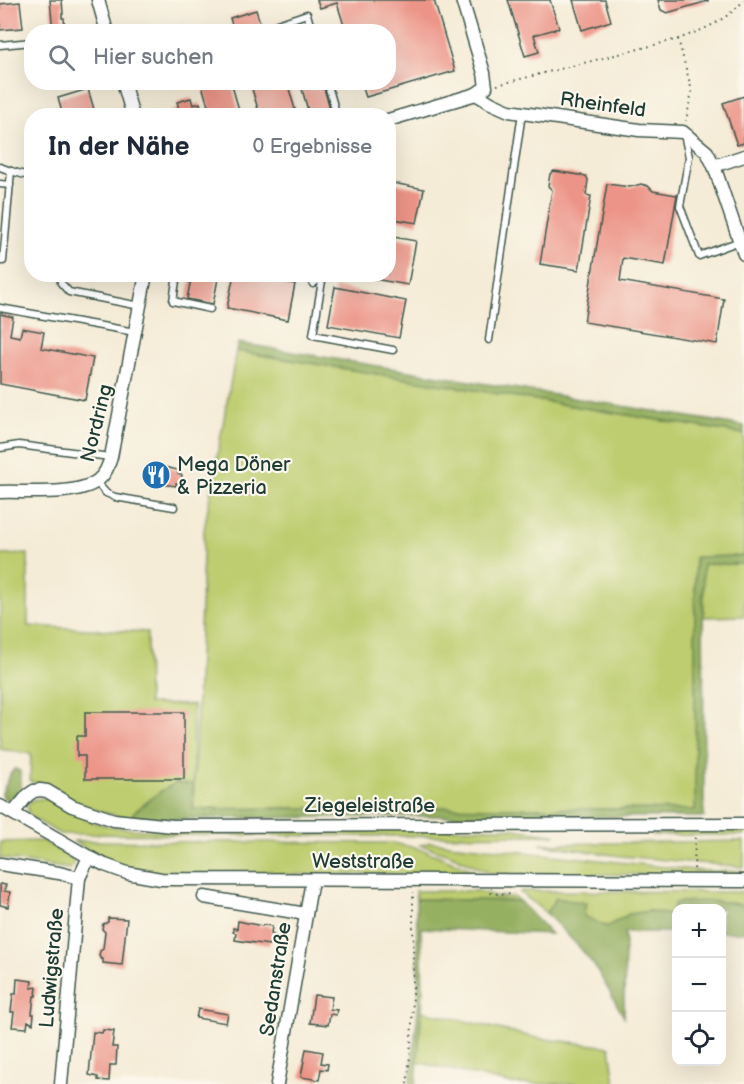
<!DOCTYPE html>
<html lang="de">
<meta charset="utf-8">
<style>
body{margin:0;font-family:"Balsamiq Sans",sans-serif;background:#f6f6f7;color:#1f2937}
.controls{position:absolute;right:18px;bottom:18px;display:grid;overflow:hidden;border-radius:12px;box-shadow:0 6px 24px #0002}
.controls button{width:54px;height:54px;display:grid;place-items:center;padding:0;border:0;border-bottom:2px solid #e0e1e3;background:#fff;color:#1f2937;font:30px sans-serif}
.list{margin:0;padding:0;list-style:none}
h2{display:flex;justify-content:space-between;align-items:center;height:78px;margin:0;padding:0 24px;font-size:26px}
h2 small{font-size:20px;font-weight:400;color:#747a83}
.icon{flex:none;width:33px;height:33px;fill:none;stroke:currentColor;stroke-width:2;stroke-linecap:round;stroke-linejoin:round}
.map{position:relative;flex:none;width:744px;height:1084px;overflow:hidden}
.search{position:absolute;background:#fff;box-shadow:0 6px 24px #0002;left:24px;top:24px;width:372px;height:66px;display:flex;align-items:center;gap:15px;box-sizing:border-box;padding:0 21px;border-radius:24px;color:#747a83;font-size:22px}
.panel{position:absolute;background:#fff;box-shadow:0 6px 24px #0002;left:24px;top:108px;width:372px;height:174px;border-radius:24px}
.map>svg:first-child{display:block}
.green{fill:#becd70;stroke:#6e8552;stroke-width:1.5}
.forest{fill:#96b062;stroke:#5a764b;stroke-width:1.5}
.building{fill:#ec9487}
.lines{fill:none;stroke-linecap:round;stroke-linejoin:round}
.service-casing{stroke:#3f574c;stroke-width:9}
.minor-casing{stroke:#3f574c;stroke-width:15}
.path{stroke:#3f574c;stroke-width:2;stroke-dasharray:1.5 4.5;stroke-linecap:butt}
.service{stroke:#fff;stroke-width:6}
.minor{stroke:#fff;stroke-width:12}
.labels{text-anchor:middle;stroke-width:4.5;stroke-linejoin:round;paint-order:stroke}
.street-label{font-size:20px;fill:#1f3d34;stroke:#fbf7ec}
.poi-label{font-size:20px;fill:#1f3d34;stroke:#fbf7ec;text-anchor:start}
</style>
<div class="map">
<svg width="744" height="1084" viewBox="0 0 744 1084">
<rect width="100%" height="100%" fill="#fbf7ec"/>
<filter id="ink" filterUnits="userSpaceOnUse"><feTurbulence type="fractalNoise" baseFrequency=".0167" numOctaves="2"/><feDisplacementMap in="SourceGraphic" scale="12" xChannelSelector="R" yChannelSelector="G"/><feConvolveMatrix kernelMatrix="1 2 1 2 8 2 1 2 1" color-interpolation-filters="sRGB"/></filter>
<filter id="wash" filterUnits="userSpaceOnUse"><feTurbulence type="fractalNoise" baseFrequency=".008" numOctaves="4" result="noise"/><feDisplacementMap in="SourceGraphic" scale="24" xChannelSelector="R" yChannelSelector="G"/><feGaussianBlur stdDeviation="1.35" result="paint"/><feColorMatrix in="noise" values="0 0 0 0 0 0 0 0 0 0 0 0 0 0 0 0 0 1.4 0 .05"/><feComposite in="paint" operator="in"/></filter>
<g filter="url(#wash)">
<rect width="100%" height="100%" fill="#f5ecd7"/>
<g class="green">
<path d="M236 351 744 434V556L695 557 696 810 408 807 193 809 204 530Z"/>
<path d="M28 554V626L147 632 148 704 193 705V784L176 783 133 813 132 818C115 817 97 811 81 804 71 800 63 792 53 787 45 783 37 785 30 781L31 754 0 749V555Z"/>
<path d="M703 564H744V616L704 617Z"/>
<path d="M46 798C62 805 76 816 93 822 118 830 147 830 174 831L506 828 556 835 390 836 60 834 31 817C26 810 26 805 32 800Z"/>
<path d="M744 828V835H651L689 829Z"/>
<path d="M43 841 73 859C75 863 73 866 70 869L0 858V842Z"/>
<path d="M73 841 391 843C422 847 451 860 479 874L172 875 130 869 108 860Z"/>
<path d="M744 841V867L620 856 540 844Z"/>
<path d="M430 842 703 871H744V875L492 874 449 854 420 845Z"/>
<path d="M415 891H479L496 897H513L519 901 416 899Z"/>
<path d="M522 891 744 892V905L730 902 675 903 669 915 650 911 629 914 607 927 583 916 585 903 556 898 546 913 520 892Z"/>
<path d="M422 1011 537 1038 610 1047 615 1084H513L417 1062Z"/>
</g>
<g class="forest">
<path d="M238 343 744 426V434L236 351Z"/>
<path d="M744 556V564H703L704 817 409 816 171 819 132 818 133 813 161 791 176 783 193 784V809L408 807 695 810V557Z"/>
<path d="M15 769 20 771C21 787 25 794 8 801L3 797 2 793 11 773Z"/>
<path d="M556 898 586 903 584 916 607 927 629 914 650 911 669 915 675 903C698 900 721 900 744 905V932H722V908H676V932H625L624 1017 596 968 581 949 546 913Z"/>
<path d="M416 899 519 901 551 934 421 928 423 994 416 1084H410L419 1001Z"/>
</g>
<g id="blocks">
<g class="building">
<path d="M50 0H62L63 14H62V18H64L65 32H53Z"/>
<path d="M317 0H434L455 71 366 97 361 82H388V32H346L337 3 320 8Z"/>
<path d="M508 0H550L559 28 534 35 539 52 525 56Z"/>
<path d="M573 0H605L611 21 582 30Z"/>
<path d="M658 0H708V1L667 13 661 10Z"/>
<path d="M20 2 23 28 0 30V4Z"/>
<path d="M256 10 263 32H234L230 18Z"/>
<path d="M201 82H231L239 110 221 116H211Z"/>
<path d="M250 82H287L297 116H260Z"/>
<path d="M300 82H322L330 108 309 114Z"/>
<path d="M88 89 96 116H63L58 98Z"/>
<path d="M744 96V143L737 145 723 103Z"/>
<path d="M191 98 193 105 200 103 204 116H173L172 111 179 109 177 102Z"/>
<path d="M554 171 586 176 588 180 586 195 591 196 579 270 540 264 552 190 548 186 550 174Z"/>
<path d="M388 182 424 189 417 223 388 218Z"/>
<path d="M607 184 630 187 641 184 648 186 653 191 677 195 665 265 623 258 620 281 724 299 717 344 584 322Z"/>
<path d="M388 236 416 241 408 285 357 276V274H388Z"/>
<path d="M192 274H219L213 304 187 299Z"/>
<path d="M234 274H244L295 284 288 320 227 308Z"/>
<path d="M335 287 406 301 399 338 328 325Z"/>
<path d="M0 314 13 317 10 335 20 337 22 328 44 332 41 348 93 358 85 400 0 384Z"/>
<path d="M150 464 178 470V474L182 475 181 484 176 483V486L147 482Z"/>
<path d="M85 712H184V779H85V756H77V736H85Z"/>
<path d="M0 884 6 885 4 891 10 892 8 907 0 905Z"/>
<path d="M108 918 127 919 122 965 103 963V959H101L99 956 100 951 103 949 105 932 102 929 103 924 108 922Z"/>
<path d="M238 921 262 926 263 925 272 926 271 934 274 935 273 939 270 938 269 945 235 940 236 933 233 932V928L237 929Z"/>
<path d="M17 979 32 981 31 988 37 987 36 996H34L32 1014H34L33 1024 28 1021 27 1028 12 1027 14 1012H11L13 994H16Z"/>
<path d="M314 995 332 997 330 1009 337 1010 336 1015 330 1014 328 1025 310 1023Z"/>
<path d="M198 1009 228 1014 226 1023 196 1018Z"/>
<path d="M103 1030 114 1031 112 1047H117L116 1065H110L109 1081 98 1080V1077L89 1075 93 1032 102 1033Z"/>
<path d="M306 1049 323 1052 321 1063 328 1064 327 1070 321 1069 319 1080 301 1077Z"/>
</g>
</g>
</g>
<g filter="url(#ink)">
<use href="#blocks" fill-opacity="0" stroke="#3f574c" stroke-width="1.5"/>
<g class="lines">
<g class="service-casing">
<g id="service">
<path d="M277 24 307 14 312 32"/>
<path d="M0 45 32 42"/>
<path d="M327 82 337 116"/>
<path d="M684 134 689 157 680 206 699 256 740 241"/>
<path d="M0 167 11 171 32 177"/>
<path d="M0 184 10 185"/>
<path d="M0 261H3L11 171"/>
<path d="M60 274 61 283 69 292 140 306"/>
<path d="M177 274 173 301 210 309"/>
<path d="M323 275 313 335 393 350"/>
<path d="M313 284 323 275"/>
<path d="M0 308 135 332"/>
<path d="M489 340 522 113"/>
<path d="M0 448 19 445 110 457"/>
<path d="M96 482 106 493 115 497 174 507"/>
</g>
</g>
<g class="minor-casing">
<g id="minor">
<path d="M98 0 107 32"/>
<path d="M123 82 133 116"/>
<path d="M476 94 491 103 509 111 639 130 683 132 707 152 714 166 744 254"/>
<path d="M388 120 476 94 486 87 484 73 462 0"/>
<path d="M714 166 744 156"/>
<path d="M0 492C25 491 77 496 97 481 105 475 108 467 111 457L146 274"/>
<path d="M0 806 89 857 105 865 127 873 161 879 744 881"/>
<path d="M13 813 28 795 34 791 40 790 47 791 72 806 114 820 173 826 744 824"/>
<path d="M0 864 59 873 79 878"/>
<path d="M204 897 306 914"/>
<path d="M61 1084 79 878 89 857"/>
<path d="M277 1084 312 880"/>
</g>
</g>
<g class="path">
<path d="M678 39 692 91 686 121"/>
<path d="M497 85 678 39C703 30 726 21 744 0"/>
<path d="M694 869 695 836"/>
<path d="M490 893 499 894 514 893"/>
<path d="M407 1084C415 1020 413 956 413 892"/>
</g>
<use href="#service" class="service"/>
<use href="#minor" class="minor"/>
</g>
</g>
<defs>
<g id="restaurant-disc" transform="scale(1.5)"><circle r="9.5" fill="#1f6fb2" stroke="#fbf7ec"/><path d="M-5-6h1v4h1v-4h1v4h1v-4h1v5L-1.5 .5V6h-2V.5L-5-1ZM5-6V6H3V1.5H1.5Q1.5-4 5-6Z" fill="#fff"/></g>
</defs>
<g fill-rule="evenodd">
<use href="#restaurant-disc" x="156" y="475"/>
</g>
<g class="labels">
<g class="street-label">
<text transform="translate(603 104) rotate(8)" y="7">Rheinfeld</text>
<text transform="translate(96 423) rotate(-76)" y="7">Nordring</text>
<text x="370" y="812">Ziegeleistraße</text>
<text x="363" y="868">Weststraße</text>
<text transform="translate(51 968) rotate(-85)" y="7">Ludwigstraße</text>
<text transform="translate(275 979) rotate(-81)" y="7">Sedanstraße</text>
</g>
<g class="poi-label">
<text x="177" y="471">Mega Döner<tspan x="177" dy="23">&amp; Pizzeria</tspan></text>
</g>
</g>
</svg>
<div class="controls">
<button>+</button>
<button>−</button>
<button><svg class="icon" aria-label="locate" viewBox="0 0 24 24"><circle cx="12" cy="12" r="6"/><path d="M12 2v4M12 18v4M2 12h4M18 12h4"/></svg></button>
</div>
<div class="search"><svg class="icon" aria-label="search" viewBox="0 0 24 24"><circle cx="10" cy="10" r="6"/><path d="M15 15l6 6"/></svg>Hier suchen</div>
<section class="panel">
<h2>In der Nähe<small>0 Ergebnisse</small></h2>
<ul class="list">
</ul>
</section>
</div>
